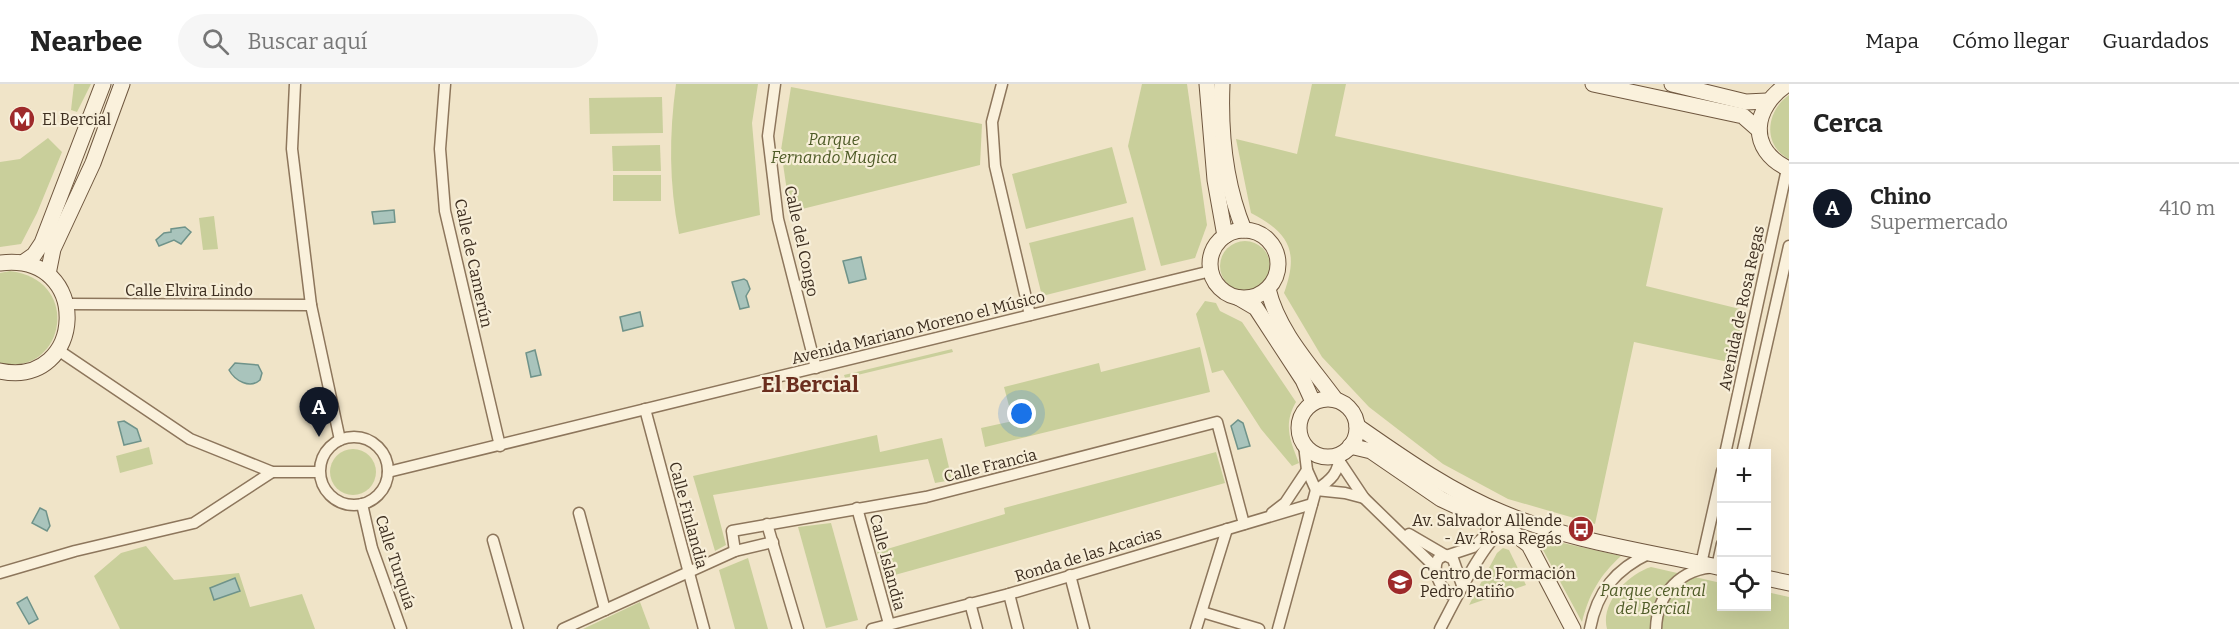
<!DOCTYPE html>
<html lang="es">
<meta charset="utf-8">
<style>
body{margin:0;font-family:Bitter,serif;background:#f6f6f6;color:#222}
.controls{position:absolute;right:18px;bottom:18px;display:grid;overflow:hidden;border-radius:0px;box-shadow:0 6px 24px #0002}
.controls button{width:54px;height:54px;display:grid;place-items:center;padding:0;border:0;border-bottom:2px solid #e0e0e0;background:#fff;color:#222;font:30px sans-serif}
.you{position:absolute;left:1022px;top:330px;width:21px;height:21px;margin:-15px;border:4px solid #fff;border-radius:50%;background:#1a73e8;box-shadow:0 0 0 9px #1a73e833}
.badge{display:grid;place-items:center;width:39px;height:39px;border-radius:50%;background:#111827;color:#fff;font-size:20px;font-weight:700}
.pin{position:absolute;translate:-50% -50px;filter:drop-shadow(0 2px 3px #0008)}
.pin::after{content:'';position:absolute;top:32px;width:21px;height:18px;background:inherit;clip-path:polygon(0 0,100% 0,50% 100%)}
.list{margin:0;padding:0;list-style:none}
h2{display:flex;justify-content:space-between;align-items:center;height:78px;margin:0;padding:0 24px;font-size:26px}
h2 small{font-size:20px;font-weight:400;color:#767676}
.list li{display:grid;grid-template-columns:39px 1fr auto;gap:18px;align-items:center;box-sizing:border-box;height:90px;padding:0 24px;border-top:2px solid #e0e0e0}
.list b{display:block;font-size:22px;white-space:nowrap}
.list p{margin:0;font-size:20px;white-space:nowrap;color:#767676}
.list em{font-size:20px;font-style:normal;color:#767676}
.icon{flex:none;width:33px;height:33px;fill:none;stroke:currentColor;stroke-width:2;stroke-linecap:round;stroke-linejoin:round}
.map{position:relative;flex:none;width:1789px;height:545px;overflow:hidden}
header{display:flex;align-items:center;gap:36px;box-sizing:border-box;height:84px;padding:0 30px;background:#fff;border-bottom:2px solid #e0e0e0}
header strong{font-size:28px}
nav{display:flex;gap:33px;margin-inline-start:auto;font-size:21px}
.search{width:420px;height:54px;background:#f6f6f6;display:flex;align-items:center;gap:15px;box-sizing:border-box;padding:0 21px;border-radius:33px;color:#767676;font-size:22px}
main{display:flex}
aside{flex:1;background:#fff}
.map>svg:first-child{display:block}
.green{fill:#c9cf9b}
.water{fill:#a9c4bc;stroke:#6f938a;stroke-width:1.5}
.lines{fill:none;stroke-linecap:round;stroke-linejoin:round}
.street-casing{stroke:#8d765c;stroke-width:13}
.secondary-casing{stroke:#6f573f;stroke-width:17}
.street{stroke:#faf1dc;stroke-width:10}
.secondary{stroke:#faf1dc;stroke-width:15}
.labels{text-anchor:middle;stroke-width:4.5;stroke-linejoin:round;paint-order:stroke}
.poi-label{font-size:16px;fill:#3d2e20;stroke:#f7eed8;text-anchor:start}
.park-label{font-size:16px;font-style:italic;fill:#4d5a26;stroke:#f7eed8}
.street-label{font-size:16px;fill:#3d2e20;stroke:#f7eed8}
.district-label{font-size:22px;font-weight:bold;fill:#6b2e1e;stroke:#f7eed8}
</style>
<header>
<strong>Nearbee</strong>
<div class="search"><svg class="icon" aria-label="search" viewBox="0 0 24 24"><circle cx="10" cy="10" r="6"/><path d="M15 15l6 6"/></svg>Buscar aquí</div>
<nav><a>Mapa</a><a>Cómo llegar</a><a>Guardados</a></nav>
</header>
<main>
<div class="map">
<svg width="1789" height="545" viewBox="0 0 1789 545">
<rect width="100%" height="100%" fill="#f0e4c8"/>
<g class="green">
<path d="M74 0H91L77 28 71 26Z"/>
<path d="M676 0H758L752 39 760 131 679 150C669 99 669 51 676 0Z"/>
<path d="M1142 0H1187L1207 141 1195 174 1161 182 1128 62Z"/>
<path d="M1312 0H1346L1335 52 1663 124 1646 202 1744 226 1733 279 1634 258 1595 440 1508 415 1443 380 1369 323 1322 273 1284 209C1299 168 1290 149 1251 129L1236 55 1297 70Z"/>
<path d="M791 3 982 40 980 81 790 128 781 66Z"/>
<path d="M1789 11V75C1762 61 1766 27 1789 11Z"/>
<path d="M662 13 663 49 590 50 589 14Z"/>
<path d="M48 54 62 68 37 129 21 160 0 163V78L20 75Z"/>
<path d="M660 61 661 87H613L612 62Z"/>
<path d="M1112 63 1127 119 1026 145 1012 90Z"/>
<rect x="613" y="91" width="48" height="26"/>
<path d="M214 132 218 165 203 166 199 134Z"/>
<path d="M1133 133 1146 186 1042 212 1029 159Z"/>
<circle cx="1245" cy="182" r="25"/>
<path d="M10 187C84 196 64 294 0 279V189Z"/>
<path d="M1205 217 1216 219 1220 227 1242 238 1296 318C1283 341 1290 356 1299 379L1292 382 1261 345 1223 286 1212 289 1196 230Z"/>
<path d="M1200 263 1210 308 985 363 981 344 1013 337 1004 303 1099 279 1101 288Z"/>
<path d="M952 265 953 268 845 294 844 291Z"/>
<path d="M877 351 880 368 942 354 952 396 935 399 928 375 713 411 726 461 715 467 693 392Z"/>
<path d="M149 363 153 380 120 389 116 372Z"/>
<circle cx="353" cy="388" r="23"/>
<path d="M1216 368 1225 399 884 494 877 468 1005 430 1004 424Z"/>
<path d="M831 439 858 536 826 544 798 443Z"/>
<path d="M1536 453 1621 472C1600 491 1589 510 1582 538Z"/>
<path d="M146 462 174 496 239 489 250 523 302 510 315 545H120L94 492 121 469Z"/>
<path d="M1503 464 1509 466 1526 501 1469 521 1497 469Z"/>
<path d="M748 474 768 545H735L719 486Z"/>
<path d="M1651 483 1721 499 1722 522H1766L1767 508 1789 513V545H1607C1600 519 1628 490 1651 483Z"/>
<path d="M640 518 650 545H583Z"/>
</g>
<g class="water">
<path d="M394 126 395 138 374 140 372 128Z"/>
<path d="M185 143 191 148 181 160 174 156 159 162 156 156 164 149 171 148V145Z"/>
<path d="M861 173 866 195 849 199 843 177Z"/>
<path d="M744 195 747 197 750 205 746 212 749 223 740 225 732 198Z"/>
<path d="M640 228 643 242 623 247 620 233Z"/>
<path d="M535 266 541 291 531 293 526 269Z"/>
<path d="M235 279 258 281 262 289 260 296C250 305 235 297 229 286Z"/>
<path d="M1238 336 1243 339 1250 362 1238 365 1231 342Z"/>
<path d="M124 337 137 345 141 357 124 361 118 338Z"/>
<path d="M40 424 46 427 50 442 47 447 32 439Z"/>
<path d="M235 494 240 507 214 516 210 504Z"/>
<path d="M27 513 38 535 29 540 17 519Z"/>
</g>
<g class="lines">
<g class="street-casing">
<g id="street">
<path d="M295 0 292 65 311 221 340 356"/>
<path d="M445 0 440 65 445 127 500 362"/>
<path d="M775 0 768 52 778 135 816 284"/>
<path d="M1002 0 992 38 995 82 1030 231"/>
<path d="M67 220 311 221"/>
<path d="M58 266 190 355 272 388H319"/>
<path d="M645 325 704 545"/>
<circle cx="354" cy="387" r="34"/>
<path d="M1304 361 1307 386 1316 406"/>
<path d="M1725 370 1787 85"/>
<path d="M1742 370 1789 162"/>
<path d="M1340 378 1364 414 1435 483"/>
<path d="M388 388 1211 187"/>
<path d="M1316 406 1345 409 1364 414"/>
<path d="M362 420 372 464 401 545"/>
<path d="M857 424 889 540"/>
<path d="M579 429 605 526"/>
<path d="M1272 429 1285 419 1307 386"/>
<path d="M767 440 798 545"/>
<path d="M1409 450 1445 471"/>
<path d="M493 456 518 545"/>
<path d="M735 467 732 447 926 413 1217 338 1244 440"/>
<path d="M1449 471 1473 463 1486 451 1487 438"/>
<path d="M1701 480 1722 387"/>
<path d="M0 489 75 467 194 439 272 388"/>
<path d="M1070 491 1084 545"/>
<path d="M1458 509 1450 510C1439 503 1432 486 1438 475L1445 471 1453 475 1462 501"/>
<path d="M1009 510 1018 545"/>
<path d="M970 519 977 545"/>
<path d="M1202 528 1259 545"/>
<path d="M563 545 735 467 773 458"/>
<path d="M872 545 1009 510 1312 420"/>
<path d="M1196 545 1227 445"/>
<path d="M1278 545 1316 406C1331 396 1339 389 1340 370"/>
<path d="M1440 545C1450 526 1482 461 1498 451 1501 449 1508 449 1512 448"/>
<path d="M1590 545C1597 507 1616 485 1650 469"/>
<path d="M1656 545C1657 509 1681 484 1717 483L1722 460"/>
</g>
</g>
<g class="secondary-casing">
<g id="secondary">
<path d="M1207 0 1215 96 1225 152"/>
<path d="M1222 0C1220 49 1225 100 1244 146"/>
<path d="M1593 0 1743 32 1759 46"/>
<path d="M1672 0 1746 18 1767 17"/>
<path d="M1788 0C1752 23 1747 66 1789 85"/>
<circle cx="1244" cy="180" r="34"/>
<path d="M24 178 34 171 42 159 103 0"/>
<path d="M0 179C93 167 86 305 0 287"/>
<path d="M48 190 53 165 93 79 122 0"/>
<path d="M1268 205C1278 247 1310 281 1335 315"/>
<path d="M1239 214 1256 224 1303 296 1313 318"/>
<circle cx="1328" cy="344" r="29"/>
<path d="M1357 342C1403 374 1451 408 1503 429 1570 457 1650 468 1722 484"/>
<path d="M1350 362 1371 367 1441 415 1512 448 1529 461 1573 545"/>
<path d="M1766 494 1789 499"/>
</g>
</g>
<use href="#street" class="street"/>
<use href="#secondary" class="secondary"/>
</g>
<defs>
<g id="metro-disc" transform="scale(1.35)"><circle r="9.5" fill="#9e2a2b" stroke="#f7eed8"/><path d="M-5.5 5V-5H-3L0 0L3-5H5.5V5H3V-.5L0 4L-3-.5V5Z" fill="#fff"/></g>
<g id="bus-disc" transform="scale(1.35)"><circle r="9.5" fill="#9e2a2b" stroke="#f7eed8"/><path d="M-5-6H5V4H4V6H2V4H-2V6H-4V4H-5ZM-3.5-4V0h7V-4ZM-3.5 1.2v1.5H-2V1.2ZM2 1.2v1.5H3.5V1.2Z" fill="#fff"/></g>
<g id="school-disc" transform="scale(1.35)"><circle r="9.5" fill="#9e2a2b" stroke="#f7eed8"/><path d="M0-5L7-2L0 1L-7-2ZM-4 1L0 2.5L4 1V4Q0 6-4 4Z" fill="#fff"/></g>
</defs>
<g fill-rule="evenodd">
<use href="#metro-disc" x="22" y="35"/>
<use href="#bus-disc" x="1581" y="445"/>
<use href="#school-disc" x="1400" y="498"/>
</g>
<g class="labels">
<g class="poi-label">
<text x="42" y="41">El Bercial</text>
<text x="1562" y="442" text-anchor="end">Av. Salvador Allende<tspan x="1562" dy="18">- Av. Rosa Regás</tspan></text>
<text x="1420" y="495">Centro de Formación<tspan x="1420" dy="18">Pedro Patiño</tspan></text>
</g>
<g class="park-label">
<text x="834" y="61">Parque<tspan x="834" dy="18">Fernando Mugica</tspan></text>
<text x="1653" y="512">Parque central<tspan x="1653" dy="18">del Bercial</tspan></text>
</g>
<g class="street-label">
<text transform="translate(802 157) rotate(78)" y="6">Calle del Congo</text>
<text transform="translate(474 179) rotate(78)" y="6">Calle de Camerún</text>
<text x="189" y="212">Calle Elvira Lindo</text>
<text transform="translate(1741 224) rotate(-78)" y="6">Avenida de Rosa Regas</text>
<text transform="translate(918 243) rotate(-14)" y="6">Avenida Mariano Moreno el Músico</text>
<text transform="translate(990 381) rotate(-14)" y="6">Calle Francia</text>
<text transform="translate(689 431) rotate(75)" y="6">Calle Finlandia</text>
<text transform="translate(1088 470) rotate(-17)" y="6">Ronda de las Acacias</text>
<text transform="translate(396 478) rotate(72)" y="6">Calle Turquía</text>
<text transform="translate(888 478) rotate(75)" y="6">Calle Islandia</text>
</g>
<g class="district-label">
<text x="810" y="308">El Bercial</text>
</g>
</g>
</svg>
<div class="controls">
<button>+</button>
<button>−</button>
<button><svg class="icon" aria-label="locate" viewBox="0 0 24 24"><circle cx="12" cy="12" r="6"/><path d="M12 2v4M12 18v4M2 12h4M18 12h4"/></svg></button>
</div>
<div class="you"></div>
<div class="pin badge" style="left:319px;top:353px">A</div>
</div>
<aside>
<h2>Cerca<small></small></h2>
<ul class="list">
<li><span class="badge">A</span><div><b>Chino</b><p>Supermercado</p></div><em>410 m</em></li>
</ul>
</aside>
</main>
